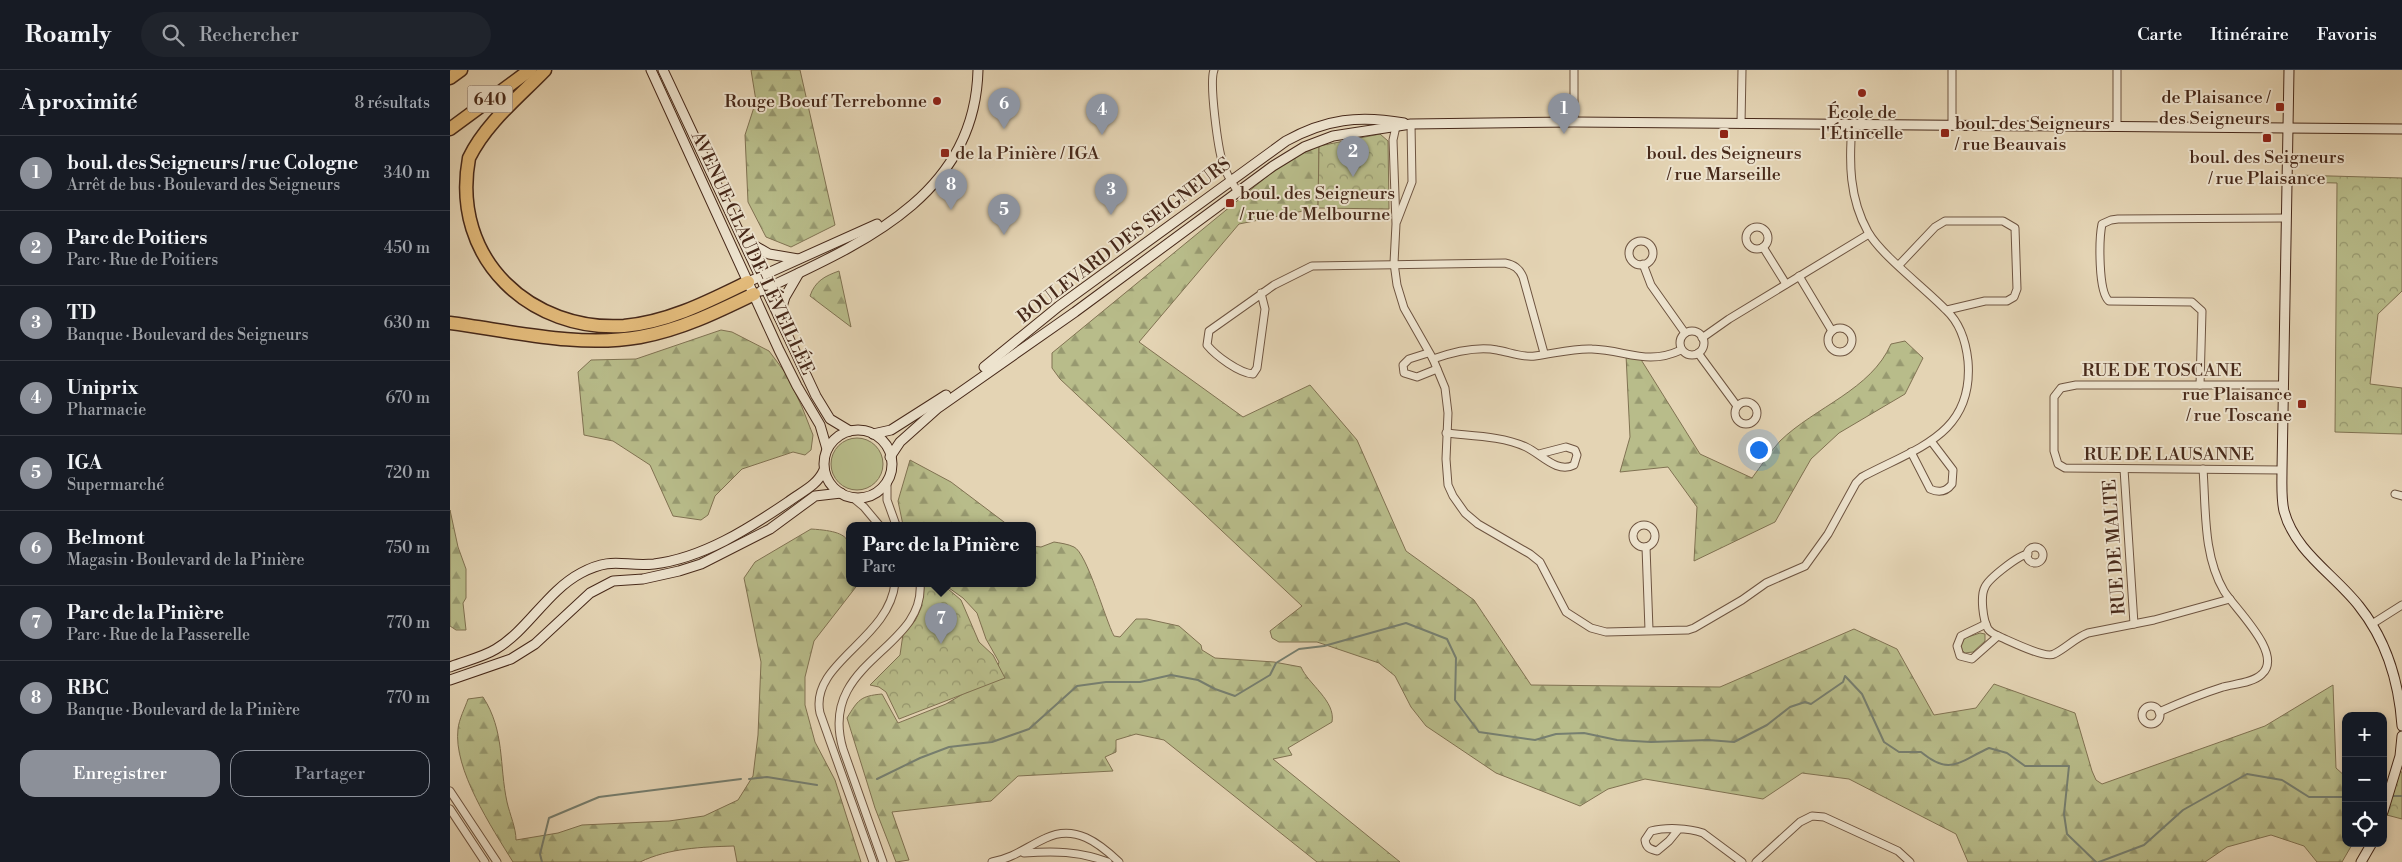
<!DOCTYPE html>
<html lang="fr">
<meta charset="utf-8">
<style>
body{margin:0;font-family:"Libre Bodoni",serif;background:#20242c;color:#f1f3f6}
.controls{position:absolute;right:15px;bottom:15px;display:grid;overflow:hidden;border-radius:10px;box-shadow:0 2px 8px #0003}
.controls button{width:45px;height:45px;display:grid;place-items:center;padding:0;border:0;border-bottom:1px solid #363941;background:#171b24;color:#f1f3f6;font:25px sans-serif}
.you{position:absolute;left:1308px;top:379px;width:18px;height:18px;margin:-12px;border:4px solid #fff;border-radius:50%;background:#1a73e8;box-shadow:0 0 0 8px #1a73e833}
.badge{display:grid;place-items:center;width:32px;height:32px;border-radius:50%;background:#8c9099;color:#fff;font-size:16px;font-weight:700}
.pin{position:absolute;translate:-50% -41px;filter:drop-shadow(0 1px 2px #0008)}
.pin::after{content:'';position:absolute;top:26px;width:18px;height:15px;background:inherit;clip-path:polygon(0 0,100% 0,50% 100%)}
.popup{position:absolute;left:396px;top:452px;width:190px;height:65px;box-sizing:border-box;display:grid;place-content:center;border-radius:10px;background:#171b24;filter:drop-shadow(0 1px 4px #0005);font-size:16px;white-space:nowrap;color:#9ea1a6}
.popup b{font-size:19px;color:#f1f3f6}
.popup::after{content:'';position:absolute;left:50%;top:100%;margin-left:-10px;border:10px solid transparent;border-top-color:#171b24}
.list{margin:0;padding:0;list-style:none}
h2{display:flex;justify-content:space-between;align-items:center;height:65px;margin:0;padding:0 20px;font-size:21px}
h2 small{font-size:16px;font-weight:400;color:#9ea1a6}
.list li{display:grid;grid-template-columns:32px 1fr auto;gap:15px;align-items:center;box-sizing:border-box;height:75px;padding:0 20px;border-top:1px solid #363941}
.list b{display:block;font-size:19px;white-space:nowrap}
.list p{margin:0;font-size:16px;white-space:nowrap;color:#9ea1a6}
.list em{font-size:16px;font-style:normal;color:#9ea1a6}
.actions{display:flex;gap:10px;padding:15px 20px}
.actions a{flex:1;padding:11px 0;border:1px solid #8c9099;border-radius:15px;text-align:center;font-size:18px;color:#8c9099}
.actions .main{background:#8c9099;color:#fff}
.icon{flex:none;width:28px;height:28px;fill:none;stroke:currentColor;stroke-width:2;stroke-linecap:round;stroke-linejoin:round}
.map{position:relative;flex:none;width:1952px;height:792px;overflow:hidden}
header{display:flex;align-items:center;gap:30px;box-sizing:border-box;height:70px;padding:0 25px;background:#171b24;border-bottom:1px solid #363941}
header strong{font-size:24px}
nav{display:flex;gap:28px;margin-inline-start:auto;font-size:18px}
.search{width:350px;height:45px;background:#20242c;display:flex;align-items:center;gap:12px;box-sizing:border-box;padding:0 18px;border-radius:28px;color:#9ea1a6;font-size:19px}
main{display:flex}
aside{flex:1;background:#171b24}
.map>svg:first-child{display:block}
.green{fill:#b8bc8a;stroke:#807252}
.forest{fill:url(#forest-firs);stroke:#807252}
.park{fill:url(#park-crowns);stroke:#807252}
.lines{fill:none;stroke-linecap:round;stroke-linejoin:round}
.stream{stroke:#767f70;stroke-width:2}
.street-casing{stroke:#6e5440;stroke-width:9}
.secondary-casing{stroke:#47291a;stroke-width:11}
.highway-casing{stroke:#47291a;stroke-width:15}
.street{stroke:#ede3ce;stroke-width:7}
.secondary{stroke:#ede3ce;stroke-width:9}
.highway{stroke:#e2ba7a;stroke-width:12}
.poi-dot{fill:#8f2418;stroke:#ede3ce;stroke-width:2}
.labels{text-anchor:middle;stroke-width:4;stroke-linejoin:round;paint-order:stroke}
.shield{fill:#ede3ce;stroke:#796150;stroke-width:1}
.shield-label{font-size:16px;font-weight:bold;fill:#47291a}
.poi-label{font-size:18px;fill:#47291a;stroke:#ede3ce;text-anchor:end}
.street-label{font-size:18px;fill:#47291a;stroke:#ede3ce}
</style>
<header>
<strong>Roamly</strong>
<div class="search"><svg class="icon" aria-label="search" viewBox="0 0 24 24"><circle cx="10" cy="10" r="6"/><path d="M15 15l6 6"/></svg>Rechercher</div>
<nav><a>Carte</a><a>Itinéraire</a><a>Favoris</a></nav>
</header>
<main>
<aside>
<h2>À proximité<small>8 résultats</small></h2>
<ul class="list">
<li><span class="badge">1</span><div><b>boul. des Seigneurs / rue Cologne</b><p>Arrêt de bus · Boulevard des Seigneurs</p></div><em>340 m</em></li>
<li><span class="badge">2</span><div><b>Parc de Poitiers</b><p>Parc · Rue de Poitiers</p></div><em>450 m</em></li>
<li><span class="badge">3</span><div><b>TD</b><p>Banque · Boulevard des Seigneurs</p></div><em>630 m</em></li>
<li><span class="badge">4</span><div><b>Uniprix</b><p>Pharmacie</p></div><em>670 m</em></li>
<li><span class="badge">5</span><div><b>IGA</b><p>Supermarché</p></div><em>720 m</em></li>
<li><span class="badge">6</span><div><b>Belmont</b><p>Magasin · Boulevard de la Pinière</p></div><em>750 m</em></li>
<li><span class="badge">7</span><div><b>Parc de la Pinière</b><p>Parc · Rue de la Passerelle</p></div><em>770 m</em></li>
<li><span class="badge">8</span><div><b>RBC</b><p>Banque · Boulevard de la Pinière</p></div><em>770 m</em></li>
</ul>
<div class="actions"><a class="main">Enregistrer</a><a>Partager</a></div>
</aside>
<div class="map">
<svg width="1952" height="792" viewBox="0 0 1952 792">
<defs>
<pattern id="forest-firs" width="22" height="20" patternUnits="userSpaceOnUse" patternTransform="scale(1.25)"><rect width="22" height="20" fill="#b8bc8a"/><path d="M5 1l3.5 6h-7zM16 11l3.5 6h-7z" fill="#979970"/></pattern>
<pattern id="park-crowns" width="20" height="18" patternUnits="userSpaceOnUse" patternTransform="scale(1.25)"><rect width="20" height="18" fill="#b8bc8a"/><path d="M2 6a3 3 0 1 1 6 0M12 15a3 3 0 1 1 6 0" fill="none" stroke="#979970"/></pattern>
</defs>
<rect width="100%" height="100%" fill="#e4d4b4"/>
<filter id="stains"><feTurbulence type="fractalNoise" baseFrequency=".004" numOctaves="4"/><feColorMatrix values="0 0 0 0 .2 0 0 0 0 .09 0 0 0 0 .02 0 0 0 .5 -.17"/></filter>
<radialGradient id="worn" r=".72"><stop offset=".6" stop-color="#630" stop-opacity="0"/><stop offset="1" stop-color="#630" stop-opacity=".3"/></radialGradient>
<g class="green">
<circle cx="407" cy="394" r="26"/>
<path d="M1530 563 1535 564V571L1523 582 1515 583 1512 580 1511 574 1515 568Z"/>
</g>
<g class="forest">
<path d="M301 0H350L385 155 341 177 316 167 298 132 295 65 306 31Z"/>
<path d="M869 76 868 138 789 154 689 272 793 347 860 315 907 370 956 481 1024 530 1081 615 1270 617 1404 559 1447 579 1484 645 1526 638 1544 614 1625 643 1642 701 1646 710 1652 714 1815 656 1883 615 1886 698 1896 707V773H1903L1892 792H1867L1854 776 1821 765 1777 777 1755 792H1518L1506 764 1399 709 1352 703 1313 729 1195 709 1158 719 1130 736 1046 703 976 656 961 637 945 606 929 593 867 572H829L822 568 820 561 852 536 610 309 602 298V283L837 90Z"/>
<path d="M389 201 401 257 360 226C365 211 375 206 389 201Z"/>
<path d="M271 260 282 262 319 281 337 305 352 337 363 365 361 380 355 385 343 382 292 399 265 426 258 445 251 450 223 446 200 395 163 371 134 365 128 302 141 290 186 289Z"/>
<path d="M1455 271 1473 288 1455 324 1389 363 1361 389 1325 452 1244 491 1247 437 1218 397 1170 402 1180 367 1176 285 1190 288 1250 384 1302 408C1311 396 1320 382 1330 371 1365 337 1421 320 1441 274Z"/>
<path d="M460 390 501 412 558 455H453L448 431Z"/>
<path d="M0 440 8 477 16 499V528L13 533 16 560H6L0 556Z"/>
<path d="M361 459C409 462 400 473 400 513H409L364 571 355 607V635L365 672 385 710 411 792H287L284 776C252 777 219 778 190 792H63C42 758 3 699 8 659 9 649 15 638 18 629L33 627C55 661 49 695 57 732 60 745 66 758 66 770L108 763 132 755 219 751 254 746 288 730 303 706 308 665 311 592 294 508 305 492Z"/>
<path d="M604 472C610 473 618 474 624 477 637 483 655 549 664 566L670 567 686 549H697L729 556 751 575 752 580 765 588 824 592 851 597C858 614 886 631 882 652L838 678 842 685 823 689 950 792H867L714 670 686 664 666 670V682L655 687 663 701 568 706 541 731 442 742 459 790 446 792 425 738 397 648C408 630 410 626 432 624L448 653 496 634 543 606 546 602 549 592 536 569 527 543 513 528 492 513H582V476L591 477Z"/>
</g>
<g class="park">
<path d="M930 64 938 71 939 139 868 138 869 76Z"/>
<path d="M1845 105 1952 108V221L1928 244 1920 314 1952 318V364L1885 362 1887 113 1842 112Z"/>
<path d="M473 513H491L511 530 529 572 543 585 555 608 449 649 436 622 429 617 420 615 450 585 453 564 465 551 471 538Z"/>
<path d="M1946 701 1952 702V749L1933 744Z"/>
</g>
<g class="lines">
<g class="stream">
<path d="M299 709 317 707 367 715"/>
<path d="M427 709 470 688 499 677 542 672 579 659 627 616 656 612H690L721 605 748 610 765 619 785 626 820 605 826 593 849 579 874 576 956 553 997 569 1006 588 1005 630 1029 662 1085 670 1106 664 1134 663 1167 670 1201 672 1258 670 1284 672 1317 655 1340 637 1355 632 1361 634 1393 612 1395 606 1412 624 1434 672 1449 682H1471C1500 706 1508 692 1539 678L1557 683 1575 696H1619L1614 744 1617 764 1646 792"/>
<path d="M1941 726H1952"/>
<path d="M92 792 90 784 99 748 149 727 291 709"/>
<path d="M1649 792 1694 775 1733 740 1797 704 1832 710 1859 727H1896"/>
</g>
<g class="street-casing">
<g id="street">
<path d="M764 0C759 13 768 79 773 94 776 104 782 113 788 122"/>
<path d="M1502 0V56"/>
<path d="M947 52 943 70 946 154 944 193 947 215 954 238 983 289 995 318 998 343 996 389 998 415 1003 426 1015 443 1028 454 1080 484 1090 492 1116 542 1141 558 1156 562 1238 560 1244 558 1292 530 1316 513 1355 496 1378 464 1406 413 1412 407C1466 378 1524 365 1518 291 1516 272 1510 253 1496 240 1475 218 1432 186 1418 162 1399 128 1399 92 1402 55"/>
<path d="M1124 52V0"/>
<path d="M1291 54 1292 0"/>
<path d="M1667 57V0"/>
<path d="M947 151 962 112 961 54"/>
<circle cx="1307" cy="168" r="11"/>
<circle cx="1191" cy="183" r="12"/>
<path d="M1313 177 1336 214"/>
<path d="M1193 194 1201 215 1235 263"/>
<path d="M1449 195 1485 157 1495 151H1553L1565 158 1567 219 1564 227 1557 231H1535L1497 240"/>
<path d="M1349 206 1382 261"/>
<path d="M811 223 815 239 807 298 803 304C789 303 766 286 757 275L759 261 824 215 862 196 1055 193C1064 195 1069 198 1073 207L1094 283"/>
<circle cx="1390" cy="270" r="12"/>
<circle cx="1242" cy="273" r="12"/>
<path d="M1252 268 1279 249 1419 164"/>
<path d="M978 283 959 289 953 295 954 303 967 307 987 299"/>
<path d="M1248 283 1287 336"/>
<path d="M983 289C1003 282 1026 276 1047 280 1059 282 1073 288 1085 286 1103 284 1123 278 1142 279 1176 280 1197 296 1231 280"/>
<path d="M1750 315 1752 241 1742 232 1659 231C1648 222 1649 169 1652 154L1661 150 1668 149 1836 148"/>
<circle cx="1296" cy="343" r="11"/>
<path d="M996 363C1022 366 1052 366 1076 377 1091 384 1107 404 1124 395L1127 385 1125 380 1116 377 1089 384"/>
<path d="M1461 382 1480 419C1489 423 1496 422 1502 414L1503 400 1481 371"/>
<path d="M1674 399 1684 554"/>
<path d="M1832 400 1615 398 1608 394 1604 381V327L1611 318 1626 315H1833"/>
<path d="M437 411V430L446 455"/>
<path d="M1945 424 1952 426"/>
<path d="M402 427 414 437 429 455"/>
<circle cx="1194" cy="466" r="11"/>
<path d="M1196 477 1199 560"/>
<circle cx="1585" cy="485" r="8"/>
<path d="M1578 484C1569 485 1539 508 1535 517 1530 526 1533 550 1538 559 1541 563 1544 564 1548 566 1558 570 1595 589 1604 584 1616 578 1625 568 1638 563L1704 550 1780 529"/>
<path d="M1536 554 1511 566 1507 576 1510 586 1522 589 1548 566"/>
<path d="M1922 554 1952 535"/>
<circle cx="1701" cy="645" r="9"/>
<path d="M1709 642C1729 633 1751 624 1773 617 1784 614 1803 613 1812 604 1834 584 1785 539 1774 521 1753 485 1756 440 1753 399"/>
<path d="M0 721 47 792"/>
<path d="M0 739 35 792"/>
<path d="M1228 760 1219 771 1207 781C1200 779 1196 778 1195 770L1201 761C1216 757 1238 758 1253 763L1292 792"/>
<path d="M574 783C604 781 629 781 658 792"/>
<path d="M423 792 370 643C359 593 439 570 445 513"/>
<path d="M433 792 393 679C367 591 476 580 470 513"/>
<path d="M542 792C566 787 576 777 596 768 625 754 649 773 669 792"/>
<path d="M1306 792 1350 752 1362 746 1374 747 1448 781 1460 792"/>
</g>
</g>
<g class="secondary-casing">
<g id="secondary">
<path d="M201 0 329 280 347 316 370 355 377 379"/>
<path d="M213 0 366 326 380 349 400 361"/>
<path d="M1839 0 1832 400C1832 413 1831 428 1834 441 1845 482 1884 504 1909 536 1937 571 1949 612 1952 656"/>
<path d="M293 169 319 184 348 189"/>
<path d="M298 212 427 154"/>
<path d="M311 221C410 174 525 127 528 0"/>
<path d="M329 247 335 227 349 203"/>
<path d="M534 297 609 236 836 71C876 49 909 45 954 53"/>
<circle cx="408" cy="394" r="34"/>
<path d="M423 364 441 360 496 325"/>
<path d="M440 387 450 372 488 338 625 242 823 96 854 77 883 66 961 54 1124 52 1952 59"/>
<path d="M0 597C15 591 33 587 46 579 78 560 97 521 131 503 163 486 173 497 204 494 253 488 298 459 338 432 351 422 367 416 374 400"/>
<path d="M0 610 61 589 85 574 140 523 163 511 193 509 229 501 251 494 320 459 365 426 391 423"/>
<path d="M1933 742 1950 686 1952 666"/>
<path d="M1911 792 1922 773"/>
</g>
</g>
<g class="highway-casing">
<g id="highway">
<path d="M95 0C69 27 36 53 19 88 0 191 83 262 174 256 219 252 259 231 298 212"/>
<path d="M0 8 11 0"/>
<path d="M0 59 80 0"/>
<path d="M0 253C61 261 128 278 190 267 230 260 267 242 304 224"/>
</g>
</g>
<use href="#street" class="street"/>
<use href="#secondary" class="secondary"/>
<use href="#highway" class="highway"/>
</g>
<g class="poi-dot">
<circle cx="1412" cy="23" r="5"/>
<circle cx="487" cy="31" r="5"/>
<rect x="1825" y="32" width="10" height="10" rx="2.5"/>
<rect x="1490" y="58" width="10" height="10" rx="2.5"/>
<rect x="1269" y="59" width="10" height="10" rx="2.5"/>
<rect x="1812" y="63" width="10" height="10" rx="2.5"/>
<rect x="490" y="78" width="10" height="10" rx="2.5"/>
<rect x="775" y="128" width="10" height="10" rx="2.5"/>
<rect x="1847" y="329" width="10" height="10" rx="2.5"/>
</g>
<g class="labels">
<rect class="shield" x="17.5" y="15.5" width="45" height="27" rx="4"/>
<g class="shield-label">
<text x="40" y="35">640</text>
</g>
<g class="poi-label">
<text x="1820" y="33">de Plaisance /<tspan x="1820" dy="21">des Seigneurs</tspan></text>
<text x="477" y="37">Rouge Boeuf Terrebonne</text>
<text x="1412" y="48" text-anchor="middle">École de<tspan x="1412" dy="21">l'Étincelle</tspan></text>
<text x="1505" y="59" text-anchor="start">boul. des Seigneurs<tspan x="1505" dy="21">/ rue Beauvais</tspan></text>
<text x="505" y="89" text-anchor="start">de la Pinière / IGA</text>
<text x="1274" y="89" text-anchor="middle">boul. des Seigneurs<tspan x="1274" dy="21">/ rue Marseille</tspan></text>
<text x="1817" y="93" text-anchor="middle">boul. des Seigneurs<tspan x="1817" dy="21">/ rue Plaisance</tspan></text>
<text x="790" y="129" text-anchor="start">boul. des Seigneurs<tspan x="790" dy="21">/ rue de Melbourne</tspan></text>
<text x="1842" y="330">rue Plaisance<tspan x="1842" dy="21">/ rue Toscane</tspan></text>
</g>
<g class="street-label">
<text transform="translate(674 170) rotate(-37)" y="6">BOULEVARD DES SEIGNEURS</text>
<text transform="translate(303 183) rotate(65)" y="6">AVENUE CLAUDE-LÉVEILLÉE</text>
<text x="1712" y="306">RUE DE TOSCANE</text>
<text x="1719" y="390">RUE DE LAUSANNE</text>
<text transform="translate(1664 477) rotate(-94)" y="6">RUE DE MALTE</text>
</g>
</g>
<rect width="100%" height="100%" filter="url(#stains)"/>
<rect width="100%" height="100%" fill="url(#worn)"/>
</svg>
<div class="controls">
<button>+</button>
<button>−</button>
<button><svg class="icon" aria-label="locate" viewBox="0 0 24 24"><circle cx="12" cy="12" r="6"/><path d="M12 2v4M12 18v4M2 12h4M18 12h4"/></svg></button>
</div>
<div class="you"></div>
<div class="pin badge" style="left:1114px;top:64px">1</div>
<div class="pin badge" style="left:903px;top:107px">2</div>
<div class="pin badge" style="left:661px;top:145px">3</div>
<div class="pin badge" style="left:652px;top:65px">4</div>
<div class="pin badge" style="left:554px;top:165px">5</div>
<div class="pin badge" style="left:554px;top:59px">6</div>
<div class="pin badge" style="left:491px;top:574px">7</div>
<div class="popup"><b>Parc de la Pinière</b>Parc</div>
<div class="pin badge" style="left:501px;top:140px">8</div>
</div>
</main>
